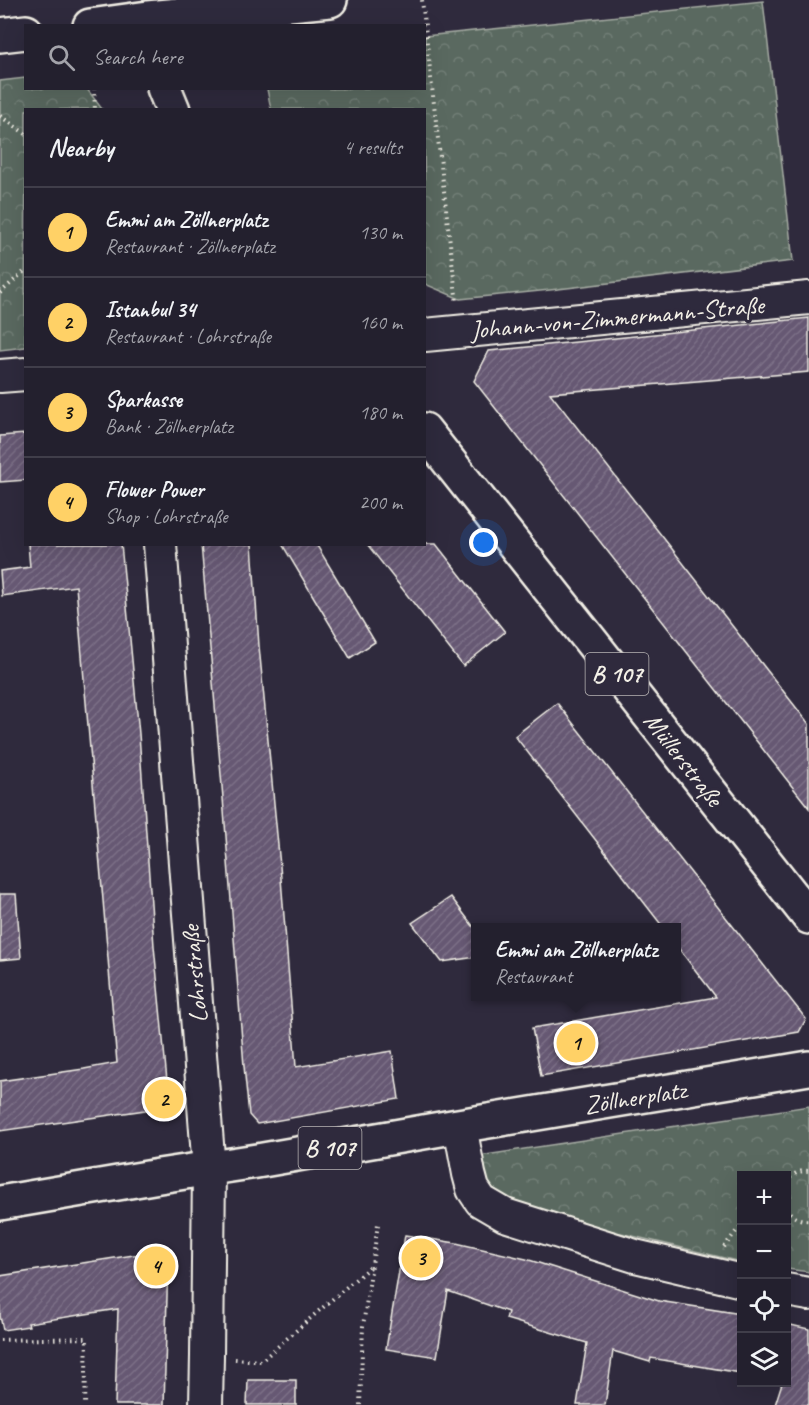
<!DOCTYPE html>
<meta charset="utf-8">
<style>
body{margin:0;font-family:Caveat,sans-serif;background:#2f2d3a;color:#f1f3f6}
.controls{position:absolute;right:18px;bottom:18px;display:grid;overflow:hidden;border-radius:0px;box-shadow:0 6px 24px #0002}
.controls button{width:54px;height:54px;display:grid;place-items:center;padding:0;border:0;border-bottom:2px solid #403e4a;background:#23202e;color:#f1f3f6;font:30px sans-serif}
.you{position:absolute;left:484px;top:543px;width:21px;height:21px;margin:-15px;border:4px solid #fff;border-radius:50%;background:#1a73e8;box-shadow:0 0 0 9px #1a73e833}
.badge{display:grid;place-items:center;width:39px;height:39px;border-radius:50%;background:#ffd166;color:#111;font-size:20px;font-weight:700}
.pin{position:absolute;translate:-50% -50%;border:3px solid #fff;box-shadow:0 2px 6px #0006}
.popup{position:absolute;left:471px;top:923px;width:210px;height:78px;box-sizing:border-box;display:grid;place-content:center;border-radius:0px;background:#23202e;filter:drop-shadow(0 2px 4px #0005);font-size:20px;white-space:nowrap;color:#a3a3aa}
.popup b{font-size:22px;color:#f1f3f6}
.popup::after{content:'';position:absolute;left:50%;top:100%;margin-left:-12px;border:12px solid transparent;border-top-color:#23202e}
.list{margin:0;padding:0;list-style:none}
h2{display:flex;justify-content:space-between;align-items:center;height:78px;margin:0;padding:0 24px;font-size:26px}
h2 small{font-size:20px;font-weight:400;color:#a3a3aa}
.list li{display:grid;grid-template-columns:39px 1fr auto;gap:18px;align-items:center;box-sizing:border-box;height:90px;padding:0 24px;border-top:2px solid #403e4a}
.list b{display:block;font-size:22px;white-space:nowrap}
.list p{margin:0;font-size:20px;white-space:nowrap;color:#a3a3aa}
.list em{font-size:20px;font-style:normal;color:#a3a3aa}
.icon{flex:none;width:33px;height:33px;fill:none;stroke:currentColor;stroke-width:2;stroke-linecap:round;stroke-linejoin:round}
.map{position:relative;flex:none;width:809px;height:1405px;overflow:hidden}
.search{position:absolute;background:#23202e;box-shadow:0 6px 24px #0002;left:24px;top:24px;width:402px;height:66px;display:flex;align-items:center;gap:15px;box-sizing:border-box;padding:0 21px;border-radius:0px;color:#a3a3aa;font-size:22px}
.panel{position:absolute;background:#23202e;box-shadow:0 6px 24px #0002;left:24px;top:108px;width:402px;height:438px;border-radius:0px}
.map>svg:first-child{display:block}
.forest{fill:url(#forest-crowns);stroke:#a7ada4;stroke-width:1.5}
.building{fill:url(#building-hatch);stroke:#f4f1e8;stroke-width:1.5}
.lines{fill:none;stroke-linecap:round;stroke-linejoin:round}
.minor-casing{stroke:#f4f1e8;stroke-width:36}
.major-casing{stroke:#f4f1e8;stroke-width:38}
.path{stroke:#f4f1e8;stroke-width:4;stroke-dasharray:1.5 4.5;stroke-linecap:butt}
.minor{stroke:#2f2a3d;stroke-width:32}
.major{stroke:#2f2a3d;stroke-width:33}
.labels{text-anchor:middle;stroke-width:6;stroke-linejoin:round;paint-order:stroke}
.shield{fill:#2f2a3d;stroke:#b9b5b5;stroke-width:1.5}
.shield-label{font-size:24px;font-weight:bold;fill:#f4f1e8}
.street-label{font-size:26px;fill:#f4f1e8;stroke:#2f2a3d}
</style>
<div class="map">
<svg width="809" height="1405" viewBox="0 0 809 1405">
<defs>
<pattern id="forest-crowns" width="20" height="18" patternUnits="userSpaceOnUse" patternTransform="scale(1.5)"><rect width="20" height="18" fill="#5a6960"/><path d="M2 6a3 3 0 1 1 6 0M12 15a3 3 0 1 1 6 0" fill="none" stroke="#727f77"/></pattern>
<pattern id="building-hatch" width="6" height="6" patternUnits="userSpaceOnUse" patternTransform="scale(1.5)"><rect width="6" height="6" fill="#665873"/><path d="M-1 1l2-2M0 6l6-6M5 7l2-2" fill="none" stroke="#7c7087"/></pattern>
</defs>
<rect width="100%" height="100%" fill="#2f2a3d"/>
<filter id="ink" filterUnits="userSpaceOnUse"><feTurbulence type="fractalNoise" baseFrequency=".0167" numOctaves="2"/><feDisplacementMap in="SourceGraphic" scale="12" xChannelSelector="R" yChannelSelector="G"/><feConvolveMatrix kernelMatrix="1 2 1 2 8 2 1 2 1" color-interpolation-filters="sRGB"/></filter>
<g filter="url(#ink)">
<g class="forest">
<path d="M763 1 793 261 550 290 460 299 425 284 424 110 271 109 267 89 424 88 425 36Z"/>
<path d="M25 78 26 88 87 89 102 109 26 110 25 347 0 350V81Z"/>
<path d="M809 1106V1272L787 1269 786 1176H742L741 1262 566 1220 495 1198 472 1157Z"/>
</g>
<g class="building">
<path d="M809 318V372L550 393 809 724V808L474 381 489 351Z"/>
<path d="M26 434V480L0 482V436Z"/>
<path d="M28 544H121L139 734 154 946 168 1091 159 1108 0 1131V1081L84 1069 117 1063 76 586 2 596 0 571 30 567Z"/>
<path d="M201 544H252L259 646 280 866 296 1067 392 1051 399 1099 257 1124 249 1115 244 1066 223 798Z"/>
<path d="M282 544H316L375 642 350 658Z"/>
<path d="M367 544H436L505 632 463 666Z"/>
<path d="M557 703 806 1019 799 1032 541 1076 532 1028 716 997 676 945V927H663L515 736Z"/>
<path d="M0 894H16L21 958 0 960Z"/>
<path d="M451 897 476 930V957L442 962 412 923Z"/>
<path d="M405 1235 456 1243 526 1259 659 1301 741 1314V1373L651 1358 650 1362 613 1351 605 1405H577L587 1343 506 1319 508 1312 448 1291 437 1357 386 1349Z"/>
<path d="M159 1251 168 1260 164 1405H115L118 1309 28 1323 29 1326 3 1330 0 1316V1276Z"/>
<path d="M786 1324 809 1329V1405H775L782 1383H786Z"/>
<path d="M248 1380H296V1405H247Z"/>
</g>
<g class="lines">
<g class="minor-casing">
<g id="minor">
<path d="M425 335 809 298"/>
<path d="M0 376 26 374"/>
<path d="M160 544 209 1169 207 1356 206 1405"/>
<path d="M460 1126 469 1174 473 1189 481 1201 505 1215 635 1256 742 1281"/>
<path d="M786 1290 809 1294"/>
</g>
</g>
<g class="major-casing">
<g id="major">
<path d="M90 26 148 18 330 0"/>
<path d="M0 35 26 32"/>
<path d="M164 88 173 110"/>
<path d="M424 430 809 917"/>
<path d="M0 1203 159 1176 257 1161 452 1127 809 1068"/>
</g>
</g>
<g class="path">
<path d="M422 0 457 304"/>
<path d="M94 88 95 110"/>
<path d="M0 116 26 134"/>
<path d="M0 293 26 270"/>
<path d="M786 1182C792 1174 800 1170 809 1171"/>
<path d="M786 1208C791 1216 800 1221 809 1220"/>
<path d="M724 1247 742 1224"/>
<path d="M0 1340 87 1338 85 1405"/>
<path d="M235 1359 261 1361 372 1265"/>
<path d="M360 1405 363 1326 378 1224"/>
</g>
<use href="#minor" class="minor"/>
<use href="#major" class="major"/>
</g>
</g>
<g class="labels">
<g class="shield">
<rect x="585.5" y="653" width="63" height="42" rx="4.5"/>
<rect x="298.5" y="1127" width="63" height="42" rx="4.5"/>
</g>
<g class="shield-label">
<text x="617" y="682">B 107</text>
<text x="330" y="1156">B 107</text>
</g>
<g class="street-label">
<text transform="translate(617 317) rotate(-5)" y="9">Johann-von-Zimmermann-Straße</text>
<text transform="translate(684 759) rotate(52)" y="9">Müllerstraße</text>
<text transform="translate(194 974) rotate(-95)" y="9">Lohrstraße</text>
<text transform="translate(635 1097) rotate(-9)" y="9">Zöllnerplatz</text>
</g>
</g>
</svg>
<div class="controls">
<button>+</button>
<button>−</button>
<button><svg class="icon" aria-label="locate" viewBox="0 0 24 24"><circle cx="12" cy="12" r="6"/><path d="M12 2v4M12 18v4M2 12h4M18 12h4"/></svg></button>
<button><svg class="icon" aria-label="layers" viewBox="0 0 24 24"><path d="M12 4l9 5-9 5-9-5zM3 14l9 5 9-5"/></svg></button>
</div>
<div class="you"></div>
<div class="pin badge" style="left:576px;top:1043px">1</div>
<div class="popup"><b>Emmi am Zöllnerplatz</b>Restaurant</div>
<div class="pin badge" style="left:164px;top:1099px">2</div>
<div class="pin badge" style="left:421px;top:1258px">3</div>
<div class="pin badge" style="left:156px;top:1266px">4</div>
<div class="search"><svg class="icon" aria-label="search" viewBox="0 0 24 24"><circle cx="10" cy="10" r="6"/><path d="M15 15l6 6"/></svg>Search here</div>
<section class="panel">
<h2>Nearby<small>4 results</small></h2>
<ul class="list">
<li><span class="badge">1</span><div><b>Emmi am Zöllnerplatz</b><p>Restaurant · Zöllnerplatz</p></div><em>130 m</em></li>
<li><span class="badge">2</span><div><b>Istanbul 34</b><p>Restaurant · Lohrstraße</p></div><em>160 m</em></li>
<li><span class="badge">3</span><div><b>Sparkasse</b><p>Bank · Zöllnerplatz</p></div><em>180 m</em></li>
<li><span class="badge">4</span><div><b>Flower Power</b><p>Shop · Lohrstraße</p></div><em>200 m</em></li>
</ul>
</section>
</div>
